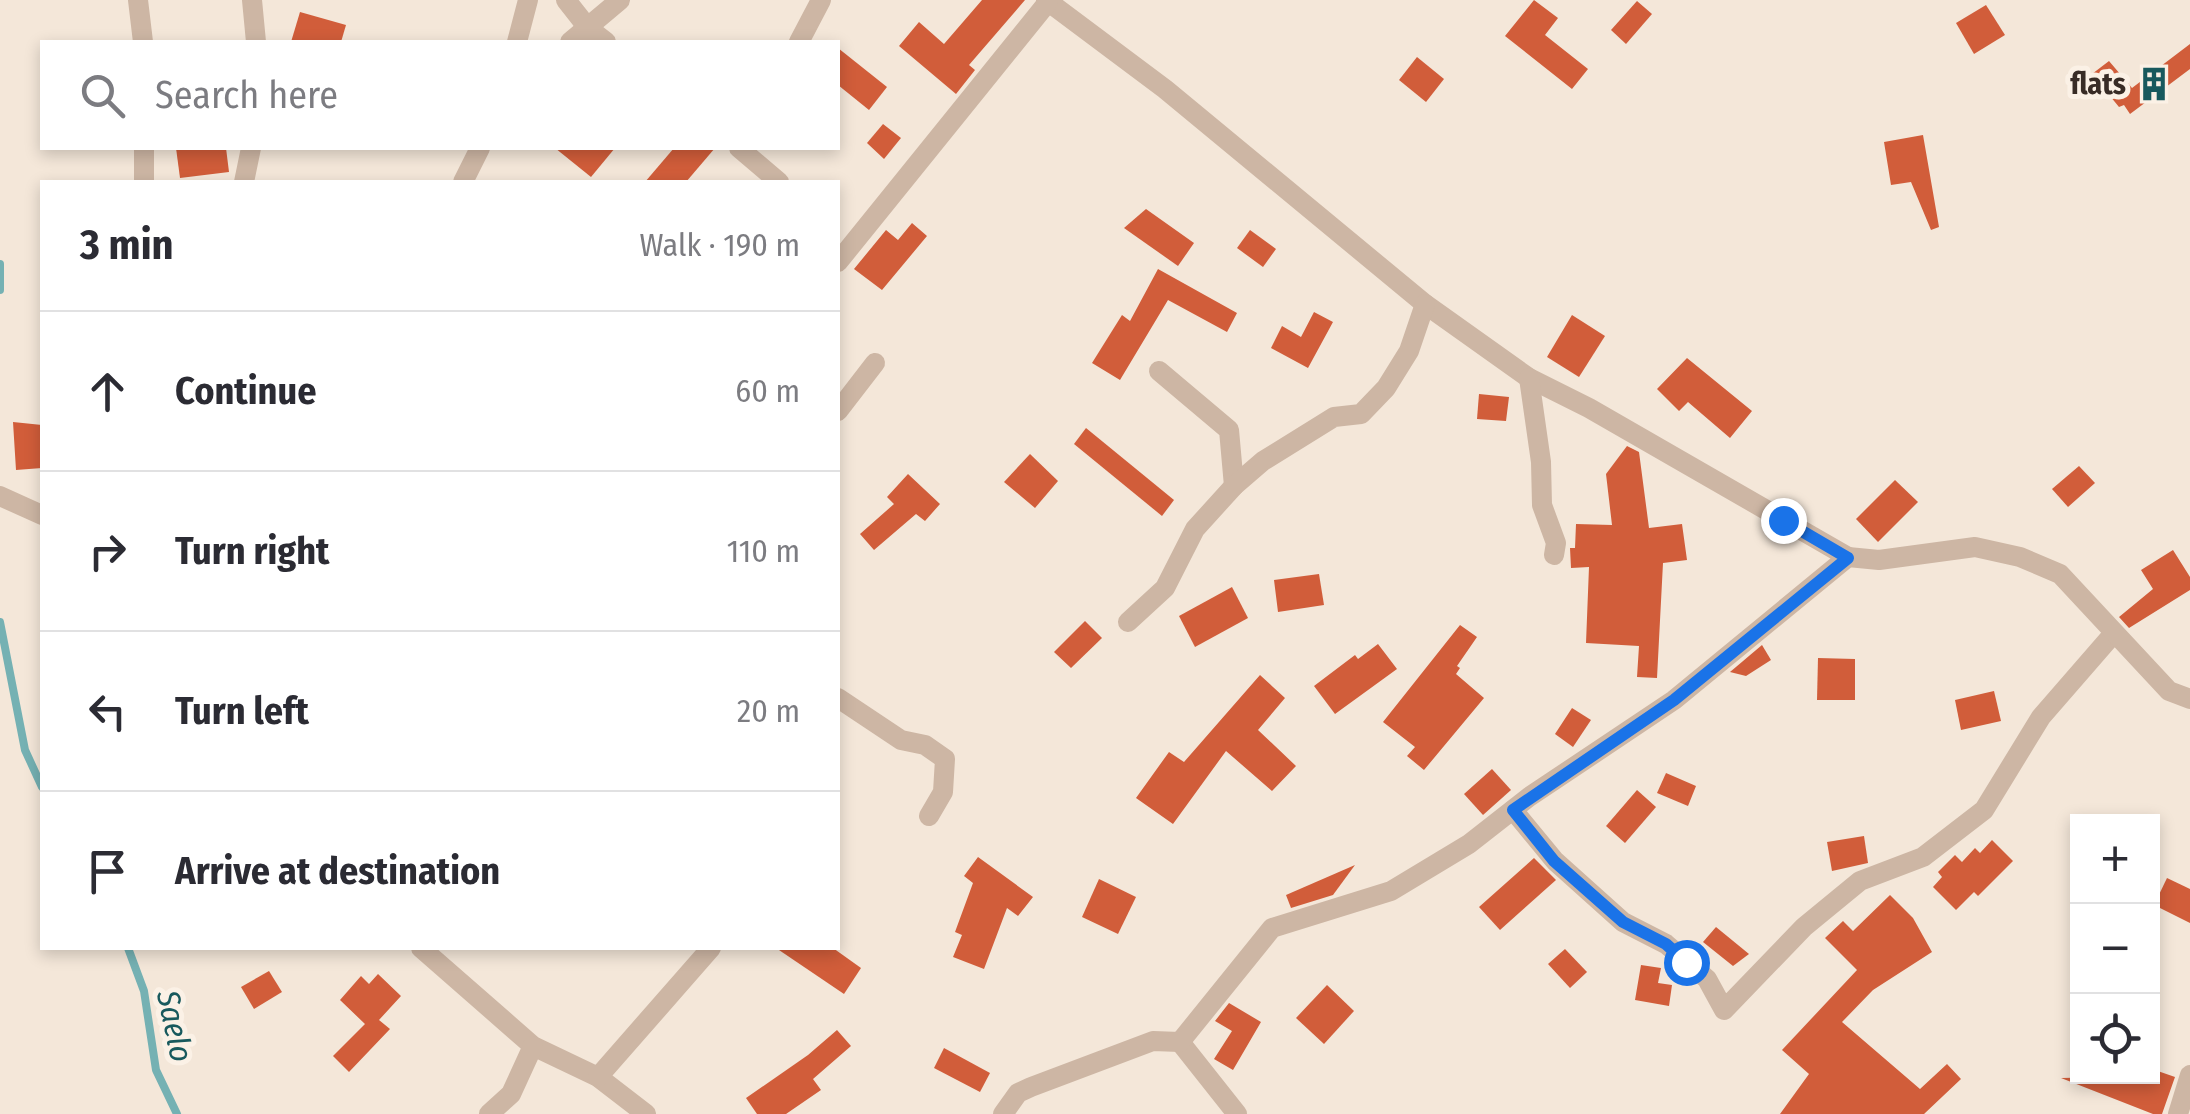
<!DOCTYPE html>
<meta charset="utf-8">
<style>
body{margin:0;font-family:"Fira Sans Condensed",sans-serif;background:#f7f7f7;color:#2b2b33}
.controls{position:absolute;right:30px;bottom:30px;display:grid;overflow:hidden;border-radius:0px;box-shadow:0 5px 15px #0003}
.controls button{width:90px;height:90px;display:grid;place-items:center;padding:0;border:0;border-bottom:2px solid #e1e1e2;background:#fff;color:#2b2b33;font:50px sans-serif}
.stop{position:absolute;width:30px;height:30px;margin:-22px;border:8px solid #1a73e8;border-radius:50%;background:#fff}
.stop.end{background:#1a73e8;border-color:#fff;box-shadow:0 2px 10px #0008}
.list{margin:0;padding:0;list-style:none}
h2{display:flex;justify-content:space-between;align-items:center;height:130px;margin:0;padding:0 40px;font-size:42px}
h2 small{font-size:32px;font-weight:400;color:#7c7c81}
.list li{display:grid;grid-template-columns:65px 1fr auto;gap:30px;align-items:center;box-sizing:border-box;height:160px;padding:0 40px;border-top:2px solid #e1e1e2}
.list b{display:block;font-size:38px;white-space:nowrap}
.list em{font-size:32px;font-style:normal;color:#7c7c81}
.icon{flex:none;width:55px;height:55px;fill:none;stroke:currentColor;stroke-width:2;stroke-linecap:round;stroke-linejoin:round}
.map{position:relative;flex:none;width:2190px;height:1114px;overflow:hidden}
.search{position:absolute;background:#fff;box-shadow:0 5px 15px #0003;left:40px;top:40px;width:800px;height:110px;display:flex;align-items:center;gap:25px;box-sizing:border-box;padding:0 35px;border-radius:0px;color:#7c7c81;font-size:38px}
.panel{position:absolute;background:#fff;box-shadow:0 5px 15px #0003;left:40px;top:180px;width:800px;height:770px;border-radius:0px}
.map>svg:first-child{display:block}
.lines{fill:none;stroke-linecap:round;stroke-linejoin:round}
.stream{stroke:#75b1b3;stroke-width:8}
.building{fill:#d15d3a}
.street{stroke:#cdb6a4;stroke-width:20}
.route{stroke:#1a73e8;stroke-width:12}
.labels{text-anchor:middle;stroke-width:10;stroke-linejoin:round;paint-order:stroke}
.poi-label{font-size:30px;font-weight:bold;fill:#382c26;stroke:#fbf1e6;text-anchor:end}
.water-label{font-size:32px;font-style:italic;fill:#18595d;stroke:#fbf1e6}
</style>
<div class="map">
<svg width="2190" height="1114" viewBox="0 0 2190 1114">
<rect width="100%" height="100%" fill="#f4e7d9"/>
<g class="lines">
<g class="stream">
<path d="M0 264V290"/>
<path d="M0 622 25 750 42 787"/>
<path d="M128 948 144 991 156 1070 177 1114"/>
</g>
</g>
<g class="building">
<path d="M982 0H1025L969 65 975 70 956 94 899 46 919 22 944 44Z"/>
<path d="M1534 0 1558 18 1545 35 1588 69 1572 89 1505 36Z"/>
<path d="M1637 1 1652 14 1626 44 1611 30Z"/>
<path d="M1986 5 2005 35 1974 54 1956 23Z"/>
<path d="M300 12 346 25 341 42H291Z"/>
<path d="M2190 44V69L2130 114 2124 105 2119 107 2092 74 2109 61 2132 88Z"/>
<path d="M838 48 887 87 869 110 838 85Z"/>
<path d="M1417 57 1444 79 1426 102 1399 80Z"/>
<path d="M883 124 901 138 884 159 867 143Z"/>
<path d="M1923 135 1939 227 1931 230 1911 182 1891 185 1884 142Z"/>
<path d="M176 148H226L229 172 180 178Z"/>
<path d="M555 148H615L591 177Z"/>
<path d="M674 148H715L686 182H645Z"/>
<path d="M1146 209 1194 243 1178 266 1124 228Z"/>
<path d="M912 223 927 236 882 290 854 269 886 230 898 240Z"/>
<path d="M1250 230 1276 249 1263 267 1237 248Z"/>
<path d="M1158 269 1237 313 1227 332 1168 300 1120 380 1092 363 1122 315 1130 321Z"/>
<path d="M1314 312 1333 322 1308 368 1271 348 1282 326 1301 337Z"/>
<path d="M1572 315 1605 336 1579 377 1547 357Z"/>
<path d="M1687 358 1752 411 1730 438 1688 402 1679 411 1657 389Z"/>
<path d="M1479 394 1509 397 1506 421 1477 419Z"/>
<path d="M13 422 42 425V468L16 470Z"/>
<path d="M1086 428 1174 500 1162 516 1074 444Z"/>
<path d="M1627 446 1639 452 1649 528 1682 524 1687 560 1663 563 1657 678 1637 677 1639 646 1586 643 1589 567 1571 568 1570 548H1575L1576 524 1612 525 1606 474Z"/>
<path d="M1030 454 1058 481 1035 508 1004 482Z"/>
<path d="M2079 466 2095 483 2068 507 2052 489Z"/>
<path d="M908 474 940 504 925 521 916 514 874 550 860 534 894 504 887 497Z"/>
<path d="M1895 480 1918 502 1878 542 1856 519Z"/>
<path d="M2173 550 2190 577V590L2129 628 2119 617 2153 589 2141 570Z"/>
<path d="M1319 574 1324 605 1278 612 1274 580Z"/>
<path d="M1232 587 1248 618 1195 647 1179 616Z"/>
<path d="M1085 621 1102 638 1071 668 1054 652Z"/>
<path d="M1460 625 1477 637 1457 666 1460 668 1456 674 1484 698 1424 770 1407 756 1415 747 1383 722Z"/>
<path d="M1378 644 1397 669 1335 714 1314 686 1355 655 1358 659Z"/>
<path d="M1762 645 1771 660 1746 676 1730 672Z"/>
<path d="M1818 658 1855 659V700H1817Z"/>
<path d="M1260 675 1285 698 1258 730 1296 766 1272 791 1226 751 1173 824 1136 798 1169 752 1184 762Z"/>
<path d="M1994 691 2001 721 1961 730 1955 700Z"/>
<path d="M1572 708 1591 720 1573 747 1555 734Z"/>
<path d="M1492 769 1511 790 1483 815 1464 794Z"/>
<path d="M1666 773 1696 786 1688 806 1657 793Z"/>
<path d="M1637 790 1656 807 1625 843 1606 826Z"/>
<path d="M1864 836 1868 863 1832 871 1827 842Z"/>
<path d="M1992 840 2013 861 1978 896 1974 892 1956 910 1933 887 1942 877 1938 872 1955 855 1962 862 1975 848 1980 853Z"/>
<path d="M978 857 1033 897 1018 916 1007 908 984 969 953 957 962 935 955 932 973 883 964 876Z"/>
<path d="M1534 858 1556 880 1500 930 1479 907Z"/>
<path d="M1355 865 1333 895 1291 908 1286 895Z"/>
<path d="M2167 878 2190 889V923L2154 905Z"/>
<path d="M1099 879 1136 897 1118 934 1082 917Z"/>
<path d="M1890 895 1913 918 1932 952 1873 990 1842 1022 1920 1089 1947 1064 1961 1079 1924 1114H1780L1809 1074 1782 1050 1857 970 1825 938 1843 921 1853 931Z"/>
<path d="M1716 927 1749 954 1733 966 1703 942Z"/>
<path d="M776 948H833L861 968 844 994Z"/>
<path d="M1565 949 1587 972 1570 988 1548 964Z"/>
<path d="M1641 965 1661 968 1658 983 1672 985 1669 1006 1635 1000Z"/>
<path d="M269 971 282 992 254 1009 241 987Z"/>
<path d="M378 974 401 996 379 1020 390 1029 349 1072 333 1056 365 1024 340 1000 361 976 369 984Z"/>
<path d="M1327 985 1354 1011 1324 1044 1296 1018Z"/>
<path d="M1229 1003 1261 1022 1233 1070 1214 1059 1232 1031 1215 1021Z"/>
<path d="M837 1030 851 1046 813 1079 821 1090 786 1114H757L746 1098 808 1055Z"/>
<path d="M944 1048 990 1073 980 1092 934 1068Z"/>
<path d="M2152 1069 2175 1077 2162 1114H2153L2061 1078 2152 1076Z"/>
</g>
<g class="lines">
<g class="street">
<path d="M138 0 143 42"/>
<path d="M252 0 256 42"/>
<path d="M566 0 588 28 606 42"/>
<path d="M1046 0 1165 89 1425 304 1529 378 1589 408 1848 557"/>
<path d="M517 42 528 0"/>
<path d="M570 42 620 0"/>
<path d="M799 42 821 0"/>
<path d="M144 148V182"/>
<path d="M739 148 779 182"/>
<path d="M244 182 251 148"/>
<path d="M463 182 480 148"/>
<path d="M838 262 1048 2"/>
<path d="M1159 371 1229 430 1234 486"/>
<path d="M1529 378 1541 462 1542 505 1556 543 1554 555"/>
<path d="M838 411 875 363"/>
<path d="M0 496 42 515"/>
<path d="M1128 622 1165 588 1195 529 1234 486 1263 461 1334 417 1361 414 1386 388 1409 351 1425 304"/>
<path d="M838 698 901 740 925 745 945 759 943 792 929 816"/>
<path d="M1513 810 1555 861 1623 922 1666 944 1707 979 1724 1010 1804 927 1860 881 1923 857 1984 810 2041 717 2114 633"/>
<path d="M421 948 533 1046 598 1077 646 1114"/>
<path d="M1180 1042 1237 1114"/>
<path d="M598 1077 711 948"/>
<path d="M489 1114 511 1094 533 1046"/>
<path d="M1003 1114 1018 1093 1031 1087 1153 1041 1180 1042 1272 928 1391 891 1469 844 1529 797 1674 700 1848 557 1879 560 1975 547 2020 557 2060 574 2169 691 2190 699"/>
<path d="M2178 1114 2190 1075"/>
</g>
</g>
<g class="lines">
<path class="route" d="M1686 962 1666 944 1623 922 1554 861 1513 810 1674 700 1848 558 1783 520"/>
</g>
<defs>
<g id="building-bare" transform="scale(2.7)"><path d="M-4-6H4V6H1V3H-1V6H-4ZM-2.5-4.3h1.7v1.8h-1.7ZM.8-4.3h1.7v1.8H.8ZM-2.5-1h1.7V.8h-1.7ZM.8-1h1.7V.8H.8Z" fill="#18595d" stroke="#fbf1e6" stroke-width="2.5" paint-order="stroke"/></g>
</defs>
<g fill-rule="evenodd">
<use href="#building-bare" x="2154" y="84"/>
</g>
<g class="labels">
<g class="poi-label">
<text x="2126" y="94">flats</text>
</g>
<g class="water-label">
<text transform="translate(175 1026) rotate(78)" y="11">Saelo</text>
</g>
</g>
</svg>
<div class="controls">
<button>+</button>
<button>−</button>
<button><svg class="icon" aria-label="locate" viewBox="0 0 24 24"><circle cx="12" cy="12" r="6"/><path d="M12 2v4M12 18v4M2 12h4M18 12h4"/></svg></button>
</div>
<div class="stop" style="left:1686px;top:962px"></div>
<div class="stop end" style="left:1783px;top:520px"></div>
<div class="search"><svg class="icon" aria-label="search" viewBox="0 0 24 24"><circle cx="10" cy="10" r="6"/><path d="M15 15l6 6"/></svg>Search here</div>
<section class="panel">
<h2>3 min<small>Walk · 190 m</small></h2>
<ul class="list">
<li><svg class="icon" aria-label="ahead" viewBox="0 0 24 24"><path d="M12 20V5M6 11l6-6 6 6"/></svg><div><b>Continue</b></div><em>60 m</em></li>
<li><svg class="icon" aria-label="right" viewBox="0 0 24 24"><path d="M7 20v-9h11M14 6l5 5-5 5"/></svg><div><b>Turn right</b></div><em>110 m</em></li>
<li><svg class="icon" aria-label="left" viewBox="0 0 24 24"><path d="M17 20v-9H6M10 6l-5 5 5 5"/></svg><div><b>Turn left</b></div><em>20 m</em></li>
<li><svg class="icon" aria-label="arrive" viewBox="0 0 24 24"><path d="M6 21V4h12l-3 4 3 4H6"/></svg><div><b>Arrive at destination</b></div></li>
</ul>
</section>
</div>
